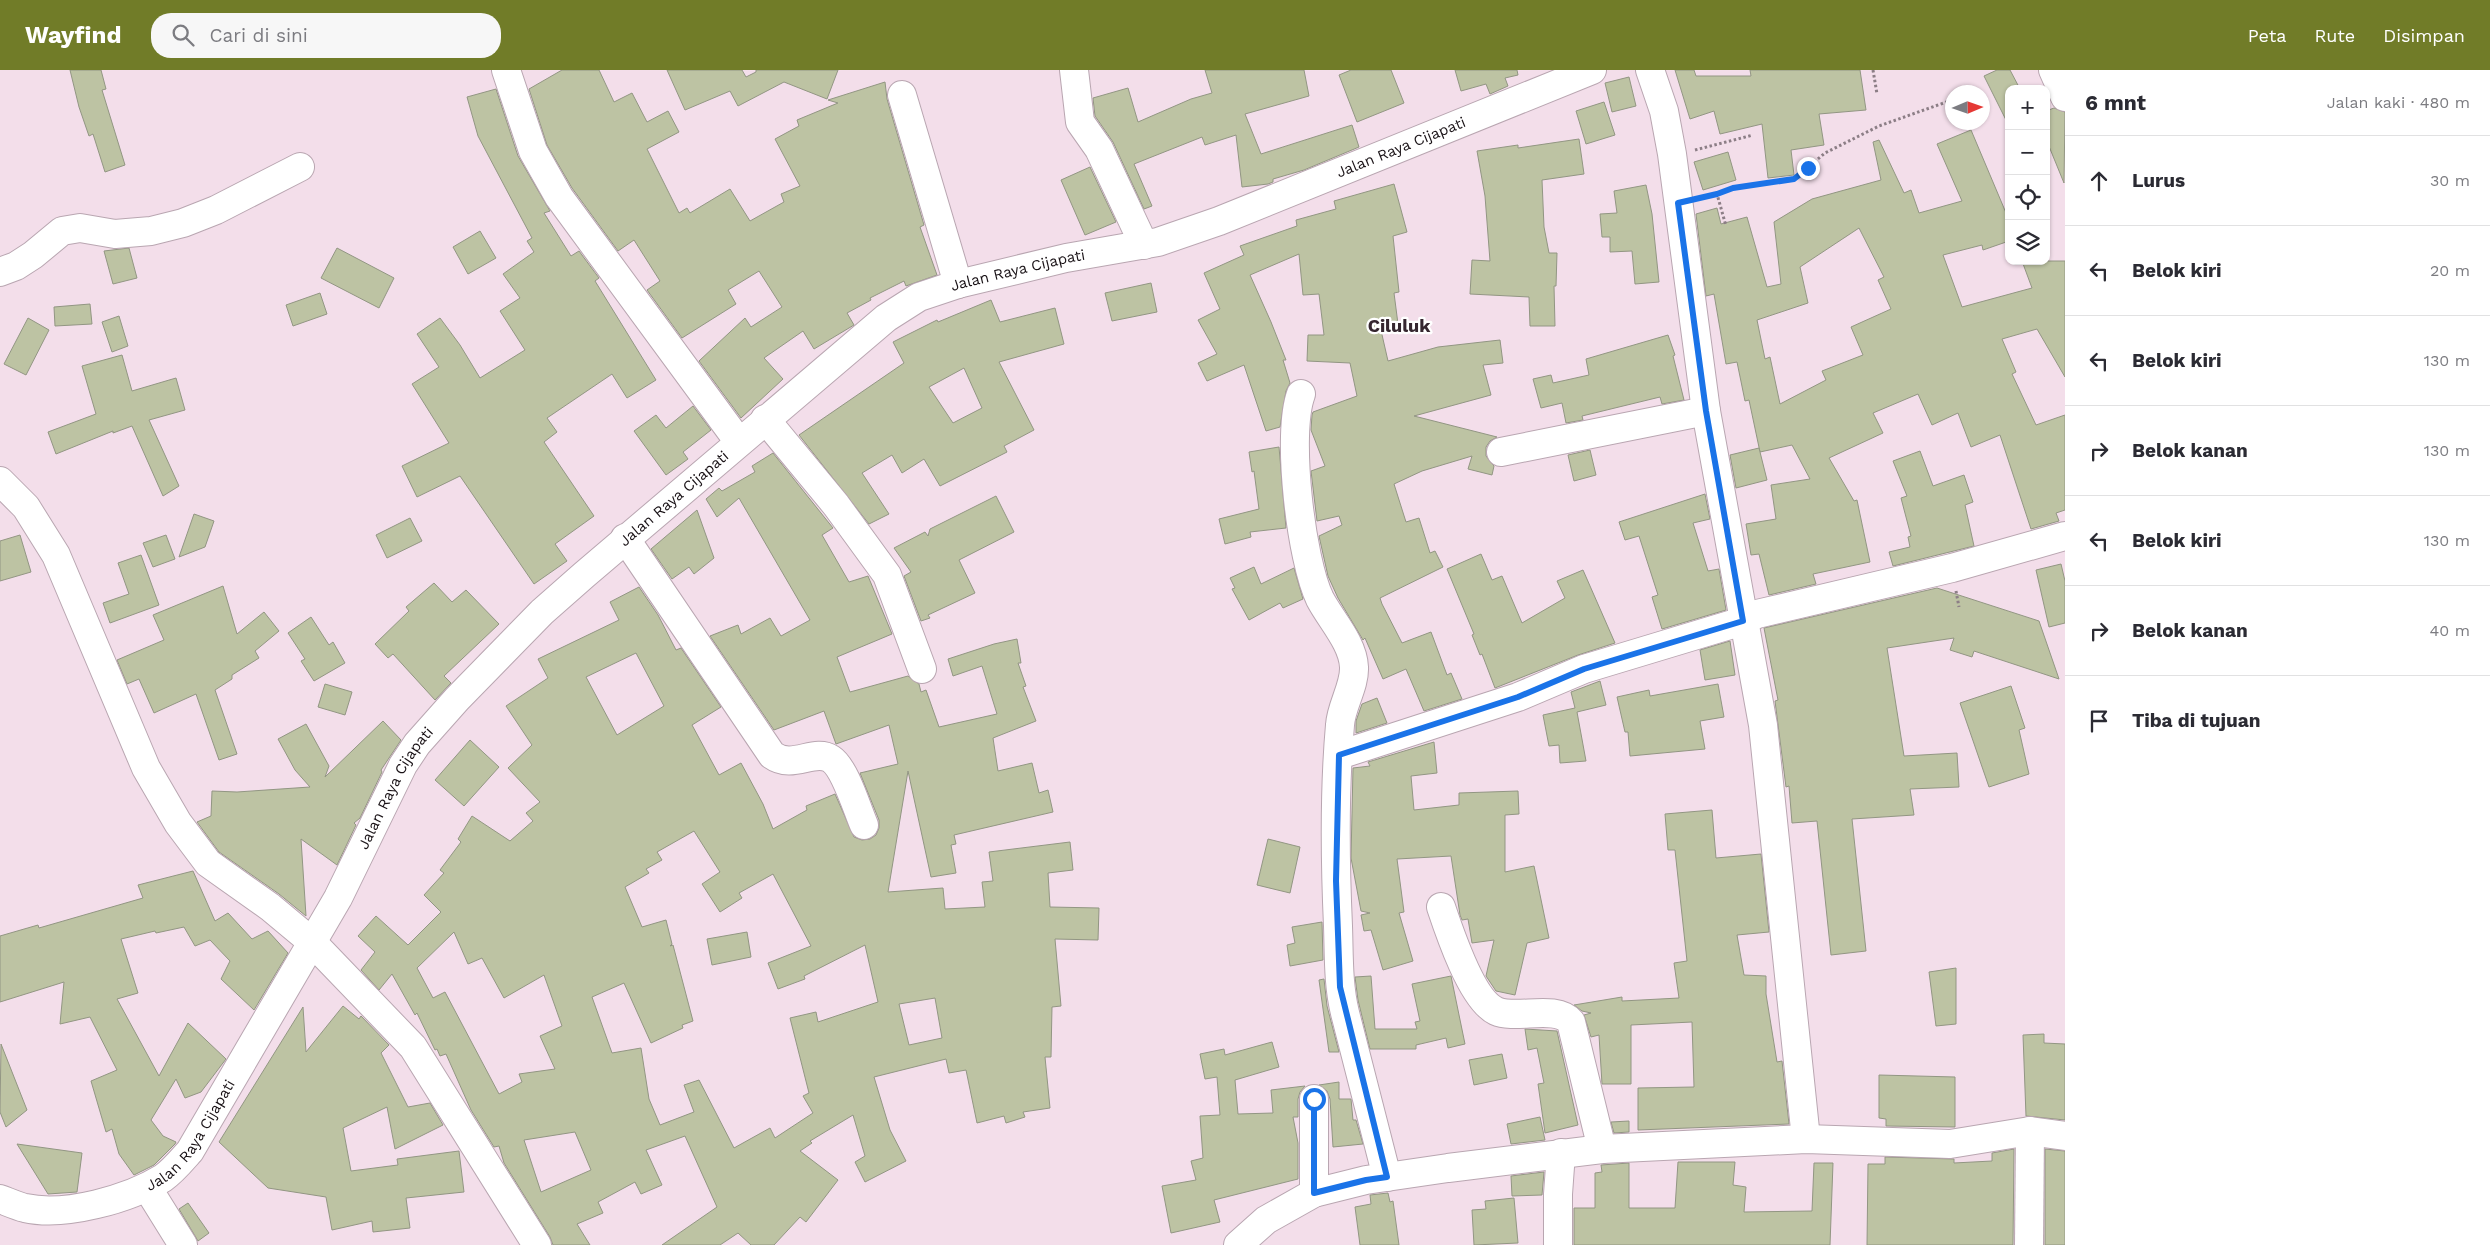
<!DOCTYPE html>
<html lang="id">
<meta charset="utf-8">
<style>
body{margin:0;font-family:"Work Sans",sans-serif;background:#f7f7f7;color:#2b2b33}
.controls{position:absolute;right:15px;top:15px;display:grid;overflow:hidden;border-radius:10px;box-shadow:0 1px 4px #0004}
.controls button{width:45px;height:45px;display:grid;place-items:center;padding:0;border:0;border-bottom:1px solid #e1e1e2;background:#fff;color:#2b2b33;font:25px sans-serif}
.compass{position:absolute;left:1945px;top:15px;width:45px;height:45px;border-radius:50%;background:#fff;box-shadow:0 1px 4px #0004;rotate:88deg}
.stop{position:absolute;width:15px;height:15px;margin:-11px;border:4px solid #1a73e8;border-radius:50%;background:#fff}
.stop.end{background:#1a73e8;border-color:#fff;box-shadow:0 1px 5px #0008}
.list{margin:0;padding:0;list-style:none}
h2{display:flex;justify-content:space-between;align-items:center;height:65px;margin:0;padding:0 20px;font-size:21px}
h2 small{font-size:16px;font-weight:400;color:#7c7c81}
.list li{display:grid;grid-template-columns:32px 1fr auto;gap:15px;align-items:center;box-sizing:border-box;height:90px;padding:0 20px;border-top:1px solid #e1e1e2}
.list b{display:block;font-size:19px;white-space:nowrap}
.list em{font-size:16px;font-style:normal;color:#7c7c81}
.icon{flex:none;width:28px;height:28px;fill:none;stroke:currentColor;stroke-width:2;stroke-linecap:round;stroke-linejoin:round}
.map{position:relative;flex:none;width:2065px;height:1175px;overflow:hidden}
header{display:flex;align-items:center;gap:30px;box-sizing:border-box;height:70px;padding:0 25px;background:#717c28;color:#fff}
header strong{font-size:24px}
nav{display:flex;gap:28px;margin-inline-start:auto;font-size:18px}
.search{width:350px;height:45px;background:#f7f7f7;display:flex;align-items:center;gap:12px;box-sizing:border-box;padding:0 18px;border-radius:20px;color:#7c7c81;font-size:19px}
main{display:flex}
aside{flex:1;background:#fff}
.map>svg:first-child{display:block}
.building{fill:#bdc3a3;stroke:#929683;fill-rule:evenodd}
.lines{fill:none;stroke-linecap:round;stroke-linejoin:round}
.minor-casing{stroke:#b9a6b1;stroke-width:30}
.major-casing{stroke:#b9a6b1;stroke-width:30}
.path{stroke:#8c7e86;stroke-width:3;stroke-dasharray:2.5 2.5;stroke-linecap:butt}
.minor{stroke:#fff;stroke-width:28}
.major{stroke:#fff;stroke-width:28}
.route{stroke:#1a73e8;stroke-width:6}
.labels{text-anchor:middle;stroke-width:4.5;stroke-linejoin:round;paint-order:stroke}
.street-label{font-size:15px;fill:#191216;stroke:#fff}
.quarter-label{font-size:18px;font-weight:bold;fill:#35262f;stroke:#fff}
</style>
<header>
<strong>Wayfind</strong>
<div class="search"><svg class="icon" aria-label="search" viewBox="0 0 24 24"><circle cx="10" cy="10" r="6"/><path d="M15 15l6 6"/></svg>Cari di sini</div>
<nav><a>Peta</a><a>Rute</a><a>Disimpan</a></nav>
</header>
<main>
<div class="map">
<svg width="2065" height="1175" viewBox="0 0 2065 1175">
<rect width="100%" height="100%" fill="#f3deea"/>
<g class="building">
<path d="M70 0H101L106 19 102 20 125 95 105 102 93 64 89 66 79 37Z"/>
<path d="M562 0H599L614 32 632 23 647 52 668 41 679 62 647 79 679 143 687 138 690 143 730 119 750 151 784 132 781 124 800 116 775 69 799 56 797 50 838 33 828 30 885 12 887 29 924 155 920 157 937 205 906 216 904 211 870 228 871 230 847 243 854 255 814 279 803 261 764 288 783 309 741 348 699 291 745 248 751 257 782 237 759 201 728 220 736 234 682 268 647 220 660 211 634 170 618 181 572 118 547 75 529 19Z"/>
<path d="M667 0H742L746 7 756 2V0H838L827 29 784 12 738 36 730 21 685 40Z"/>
<path d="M1205 0H1304L1309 26 1245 44 1261 84 1352 55 1359 77 1304 100 1273 109V112L1268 114 1242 117 1236 65 1205 75 1202 67 1134 94 1152 136 1144 139 1113 72 1095 46 1093 28 1128 18 1138 52 1191 29 1212 23Z"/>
<path d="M1351 0H1391L1404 33 1357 52 1339 5Z"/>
<path d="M1455 0H1517L1518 5 1505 8 1508 16 1490 24 1486 14 1461 21Z"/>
<path d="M1675 0H1694L1696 6H1751L1750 0H1860L1866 40 1819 44 1824 75 1791 80 1794 105 1768 108 1762 54 1720 64 1714 41 1690 49Z"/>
<path d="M1997 0H2010L2020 19H2009V56L1984 6Z"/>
<path d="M1629 7 1636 36 1612 42 1605 13Z"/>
<path d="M496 19 518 86 550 141 544 143 571 186 579 181 599 208 595 211 656 310 627 328 612 304 547 348 557 362 544 372 594 446 555 474 567 491 534 514 460 406 417 427 402 396 449 373 412 314 439 297 417 264 440 248 460 275 480 308 525 280 500 241 520 228 503 204 534 182 527 171 532 168 478 66 467 27Z"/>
<path d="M1604 32 1615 65 1586 74 1576 41Z"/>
<path d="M2054 38 2065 42 2064 113 2046 69V41Z"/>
<path d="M1971 60 2009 150V171L1983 180 1982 175 1943 185 1962 237 2032 218 2022 191H2065V307L2037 259 2002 269 2016 302 2012 304 2036 355 2065 345V440L2056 443 2059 451 2031 459 2000 365 1971 377 1958 343 1932 355 1918 324 1873 343 1883 363 1829 388 1854 431 1857 430 1870 492 1813 504 1816 514 1769 525 1759 484 1751 485 1746 454 1776 449 1771 415 1810 409 1792 375 1760 382 1749 330 1745 331 1737 292 1726 294 1714 224 1706 226 1696 144 1717 138 1721 154 1747 147 1767 217 1781 214 1774 152 1812 129 1881 110 1873 72 1879 70 1904 123 1911 120 1919 143 1962 131 1937 74ZM1859 158 1884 207 1878 210 1891 239 1851 257 1863 285 1822 301 1826 310 1780 334 1770 287 1765 289 1757 250 1808 233 1800 197Z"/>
<path d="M1579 69 1584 104 1542 110 1544 157 1549 183H1557L1556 216H1554L1555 256H1530L1529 227 1470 224 1472 190 1490 191 1485 126 1477 81 1518 75V78Z"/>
<path d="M1728 82 1736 110 1703 120 1694 92Z"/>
<path d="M1090 97 1116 152 1085 165 1061 110Z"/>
<path d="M1394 114 1407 162 1393 166 1399 222 1394 223 1398 254 1380 256 1388 291 1438 277 1500 270 1503 293 1483 295 1491 325 1414 346 1497 367 1490 371 1486 377V386L1494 396 1492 405 1468 399 1472 386 1422 401 1394 414 1406 452 1419 448 1430 483 1435 481 1443 497 1380 528 1382 534 1402 573 1431 562 1447 605 1451 603 1462 629 1424 641 1406 599 1383 609 1365 568 1363 570 1338 528 1328 506 1319 466 1342 455 1339 446 1317 451 1311 401 1325 396 1311 360 1312 345 1313 342 1357 326 1350 293 1307 291 1308 265H1324L1319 224 1303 225 1299 184 1250 205 1271 252 1286 290H1283L1290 313 1286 321 1280 357 1266 361 1244 295 1207 311 1198 293 1217 284 1198 250 1220 239 1204 203 1244 185 1240 176 1297 156 1296 150 1336 139 1334 131Z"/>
<path d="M1646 115 1652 144 1659 212 1635 214 1632 181 1610 182V167H1602L1600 144 1617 143 1614 121Z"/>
<path d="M480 161 496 188 468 204 453 177Z"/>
<path d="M129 178 137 208 113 214 104 181Z"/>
<path d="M337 178 394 208 379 238 321 208Z"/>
<path d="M1151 213 1157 242 1112 251 1105 223Z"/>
<path d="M320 223 327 244 293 256 286 235Z"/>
<path d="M991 230 1000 252 1055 238 1064 274 999 292 1034 360 1004 376 1007 382 940 416 924 389 902 403 892 385 862 403 889 444 869 454 799 365 904 293 893 272 937 250 938 252ZM964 298 982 338 953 353 929 317Z"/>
<path d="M90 234 92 254 55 256 54 237Z"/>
<path d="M119 246 128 276 112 282 102 252Z"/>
<path d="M28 248 49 260 26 305 4 294Z"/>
<path d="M1668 265 1675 285 1673 286 1684 330 1662 334 1660 327 1582 346 1583 350 1566 353 1562 333 1541 338 1533 309 1551 305 1553 313 1589 305 1586 289Z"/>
<path d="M122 285 132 321 176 308 185 340 149 350 179 416 163 426 132 356 113 363V361L56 384 48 362 96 344 82 296Z"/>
<path d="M693 336 711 360 683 382 688 389 666 405 634 361 656 345 666 358Z"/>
<path d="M1279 377 1286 458 1250 462 1251 467 1225 474 1219 449 1259 439 1254 401 1252 402 1249 382Z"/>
<path d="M1759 378 1767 410 1736 418 1730 385Z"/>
<path d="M1590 380 1596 405 1574 411 1568 385Z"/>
<path d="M1920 381 1933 416 1964 405 1973 432 1965 435 1974 476 1893 496 1889 482 1910 477 1908 467 1911 466 1901 428 1907 426 1893 391Z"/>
<path d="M773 383 833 458 822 465 849 512 868 506 892 564 837 587 850 622 908 606 919 614 921 622 926 620 939 657 997 644 982 596 953 606 948 589 994 574 1017 569 1021 593H1018L1026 616 1023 617 1036 651 993 668 998 701 1032 693 1039 723 1048 720 1053 742 954 765 956 774 951 775 956 803 931 807 908 701 888 822 943 818 945 839 985 837 982 812 993 811 989 782 1070 772 1073 800 1048 803 1050 837 1099 838 1098 870 1055 869 1061 936 1052 937 1051 987H1045L1050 1038 1023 1042 1025 1047 1006 1053 1004 1046 977 1053 966 1000 949 1003 946 989 874 1007 890 1060 906 1091 865 1112 855 1092 865 1086 853 1045 810 1071 812 1073 800 1081 838 1110 806 1152 800 1147 774 1175H751L738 1163 720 1175H662L717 1137 685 1066 646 1080 662 1115 641 1124 635 1112 598 1132 603 1143 577 1154 590 1175H553L550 1167 504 1093 499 1076 494 1077 471 1040 446 984 440 986 437 979 435 980 417 943 415 945 392 904 379 920 361 900 375 882 358 866 376 846 408 875 441 842 424 825 444 803 440 800 461 772 458 769 472 746 510 771 533 751 526 743 540 732 508 698 532 675 506 636 548 608 538 589 619 550 610 532 639 517 658 545 676 580 681 578 721 637 692 655 719 705 741 693 763 734 773 759 807 740 806 736 835 724 854 767 862 770 870 769 876 765 879 758V750L860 703 898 694 889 655 836 674 824 641 774 660 710 566 738 555 741 564 770 548 781 566 810 550 739 428 717 447 706 429 719 418 722 421 755 402 752 396ZM636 583 664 636 617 665 586 607ZM694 761 720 802 702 814 720 842 742 828 739 823 773 804 811 876 768 893 778 919 805 909 804 906 865 875 878 932 818 952 816 942 790 948 809 1023 803 1026 813 1043 775 1068 770 1058 734 1078 699 1010 684 1015 694 1042 660 1055 649 1029 641 978 612 983 592 927 624 913 651 973 683 958 682 955 693 951 673 875 670 876 672 874 666 850 642 857 625 817 649 803 646 799 662 790 657 782ZM454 862 468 894 482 888 504 928 544 905 562 956 540 966 555 999 519 1004 522 1012 499 1024 445 922 433 928 417 898ZM935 928 942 968 909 975 899 934ZM575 1062 591 1100 541 1122 524 1070Z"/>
<path d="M1705 424 1710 449 1693 453 1708 501 1719 499 1726 540 1662 559 1652 527 1658 525 1639 466 1625 470 1619 452Z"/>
<path d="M996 426 1014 462 959 490 975 523 928 545 930 548 921 551 904 506 911 502 894 478 925 462 928 466 930 459Z"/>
<path d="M697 440 714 488 694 504 689 497 672 509 651 479Z"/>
<path d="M194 444 214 451 205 477 179 487Z"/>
<path d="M410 448 422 471 387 488 376 465Z"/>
<path d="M20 465 31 502 0 511V471Z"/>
<path d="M166 465 175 489 153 497 143 473Z"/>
<path d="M1481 484 1492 510 1502 506 1522 553 1565 528 1557 511 1583 500 1615 573 1578 585 1495 618 1482 584 1480 585 1472 565 1474 564 1447 499Z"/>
<path d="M141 485 159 535 110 553 103 533 129 524 118 493Z"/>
<path d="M2061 494 2065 511V553L2049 557 2036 500Z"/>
<path d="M1254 497 1261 514 1294 498 1303 529 1283 538 1280 533 1249 550 1232 519 1235 518 1230 508Z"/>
<path d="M434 513 452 532 466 520 499 554 444 606 451 613 435 630 393 584 388 588 375 574 409 541 406 537Z"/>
<path d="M223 516 237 564 264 542 279 561 255 581 259 588 232 605V609L215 620 237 684 219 690 196 624 154 643 139 609 127 614 117 590 164 570 153 545Z"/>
<path d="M1937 518 2039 551 2059 609 1974 581 1972 587 1950 580 1954 568 1887 578 1904 686 1957 683 1959 717 1910 719 1914 745 1852 749 1866 881 1831 885 1817 751 1792 753 1789 716 1786 717 1775 631 1778 630 1764 558Z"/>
<path d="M311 547 329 575 333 572 345 593 314 611 301 591 305 589 288 563Z"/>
<path d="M1730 571 1735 605 1705 610 1700 580Z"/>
<path d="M1600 611 1606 635 1577 642 1586 691 1560 693 1559 675 1549 676 1543 645 1575 638 1571 622Z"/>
<path d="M325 614 352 622 345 645 318 637Z"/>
<path d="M1718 614 1724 647 1700 651 1705 679 1630 686 1628 662H1625L1617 627 1649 620 1650 626Z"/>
<path d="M2011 616 2025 658 2019 660 2029 704 1989 717 1960 633Z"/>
<path d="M1377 628 1387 653 1356 663V651L1362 634Z"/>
<path d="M383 651 401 670 381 700 382 702 360 748 354 753 356 755 337 795 301 769 306 846 279 824 219 782 197 752 211 746 212 721 237 722 310 717 295 700 278 669 306 654 329 696 325 707Z"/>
<path d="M470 670 499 697 464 736 435 710Z"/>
<path d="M1434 672 1437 703 1411 706 1414 740 1459 735V723L1518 721 1519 744 1505 745V802L1534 796 1549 868 1527 873 1515 925 1496 921 1486 906 1494 870 1472 873 1468 849 1462 850 1460 845 1451 786 1397 789 1404 842 1399 843 1413 891 1383 900 1371 860 1364 861 1361 845 1370 843 1361 841 1351 788 1353 698 1370 696 1368 692Z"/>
<path d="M1712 740 1716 788 1761 784 1769 862 1737 865 1744 905 1766 906V924L1777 992 1782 991 1789 1054 1638 1060V1018L1694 1017 1692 952 1631 955V1014H1602L1599 965 1591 967 1584 945 1591 943 1582 941 1574 935 1622 927V931L1679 928 1674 893 1687 891 1675 780H1668L1665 744Z"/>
<path d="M1268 769 1300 777 1290 823 1257 815Z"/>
<path d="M193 801 215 851 228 843 252 869 268 861 288 883 254 940 221 909 230 891 210 870 195 876 184 857 156 863 155 861 121 869 138 923 117 929 159 1006 188 953 226 989 201 1022 185 1028 176 1009 151 1050 163 1066 176 1072 175 1074 154 1095 134 1105 119 1084 112 1059 106 1062 91 1011 117 1000 90 947 60 954 64 912 0 932V866L38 855 39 858 143 828 138 815Z"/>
<path d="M1322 852 1323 890 1290 896 1287 875 1295 873 1292 857Z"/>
<path d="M747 862 751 887 712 895 707 869Z"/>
<path d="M1956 898V954L1936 956 1929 902Z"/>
<path d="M1371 906 1375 959H1417L1415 952 1420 951 1412 914 1451 906 1465 974 1448 978 1446 968 1416 975V979H1370L1358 930 1355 907Z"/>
<path d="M1324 909 1327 936 1339 982H1329L1319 910Z"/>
<path d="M343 936 359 949 361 946 389 975 381 983 408 1037 430 1033 443 1055 395 1079 387 1037 343 1058 351 1101 398 1095 397 1089 459 1081 464 1122 406 1128 410 1158 373 1162 372 1151 332 1160 326 1127 268 1118 219 1072 303 937 306 982Z"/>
<path d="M1525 959 1557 961 1578 1055 1545 1063 1538 1014 1544 1013 1537 978 1528 980Z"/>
<path d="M2044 964V973L2065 974V1050L2026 1046 2023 965Z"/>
<path d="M1272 972 1279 997 1235 1010 1238 1044 1273 1043 1271 1020 1305 1016 1300 1022 1298 1029V1047H1293L1298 1073V1109L1214 1130 1220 1152 1171 1163 1162 1116 1196 1110 1191 1091 1203 1088 1200 1046 1220 1045 1217 1007 1205 1009 1200 984 1224 979 1225 985Z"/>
<path d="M1 974 27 1040 6 1057 0 1042Z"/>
<path d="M1502 984 1507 1008 1474 1015 1469 990Z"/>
<path d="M1879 1005 1955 1007V1057L1886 1056V1049L1879 1048Z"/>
<path d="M1339 1012V1029H1351L1353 1050H1356L1363 1074 1333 1077 1330 1029 1327 1021 1319 1015Z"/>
<path d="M1540 1047 1545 1070 1511 1074 1507 1054Z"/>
<path d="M1629 1051V1062L1614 1063 1611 1052Z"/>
<path d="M17 1074 82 1083 77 1122 48 1124Z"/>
<path d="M2014 1079 2013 1175H1867L1868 1094H1885V1087L1954 1089V1093L1992 1091V1083Z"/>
<path d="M2045 1079 2065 1081V1175H2045Z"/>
<path d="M1678 1092H1735L1733 1115 1746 1117 1744 1142 1812 1141 1814 1093H1833L1830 1175H1574V1138H1595V1103L1602 1102 1601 1095 1629 1093V1138H1675Z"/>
<path d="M1544 1102 1542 1125 1512 1126 1511 1106Z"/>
<path d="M1388 1123 1390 1132 1393 1131 1399 1175H1360L1355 1137 1371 1134 1370 1125Z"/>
<path d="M1514 1128 1518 1173 1474 1175 1472 1140 1486 1139 1485 1131Z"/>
<path d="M188 1133 209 1163 198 1171 179 1139Z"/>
</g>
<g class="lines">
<g class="minor-casing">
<g id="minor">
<path d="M506 0 533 81 559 127 739 372"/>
<path d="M1074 0 1080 52 1099 79 1144 175"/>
<path d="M1650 0 1664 41 1672 84 1706 341 1763 655 1806 1069"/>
<path d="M2053 0 2065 27"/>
<path d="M902 25 958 214"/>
<path d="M0 202 16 196 33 185 62 161 80 158 115 164 151 161 183 153 216 140 300 97"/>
<path d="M1301 324C1286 364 1301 490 1320 529 1331 550 1353 573 1354 597 1355 616 1341 636 1340 655 1334 722 1335 790 1338 856 1339 885 1338 915 1345 943L1387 1107"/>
<path d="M765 349 836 435 887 505 922 599"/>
<path d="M1501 382 1706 341"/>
<path d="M0 411 26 437 56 485 146 698 178 753 208 793 270 837 312 872 413 977 537 1175"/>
<path d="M625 468 772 685C793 700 814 678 831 689 845 698 857 739 864 755"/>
<path d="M1339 685 1518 627 1584 599 1743 551 1757 544 1952 498 2065 466"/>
<path d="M1441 837C1449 861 1472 930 1496 941 1516 950 1556 934 1571 952L1602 1079"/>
<path d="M147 1117 183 1175"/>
<path d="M1314 1123V1029"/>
<path d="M1238 1175 1266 1150 1314 1123 1366 1110 1448 1098 1602 1079 1806 1069 1950 1074 2030 1061 2065 1066"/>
<path d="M1558 1175V1124L1561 1083"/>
<path d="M2029 1175 2030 1061"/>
</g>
</g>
<g class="major-casing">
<g id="major">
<path id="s1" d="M0 1129C8 1132 17 1136 25 1138 65 1147 129 1129 163 1108 173 1101 182 1090 190 1081L338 828 403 695 417 674 457 629 542 542 584 505 886 248 919 227 958 214 1066 188 1158 172 1219 151 1592 0"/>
</g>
</g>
<g class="path">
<path d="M1873 0 1877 24"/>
<path d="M1695 80 1753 65"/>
<path d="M1717 124 1733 118 1794 109 1825 83 1879 56 1952 30"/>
<path d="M1701 128 1717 124 1726 156"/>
<path d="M1956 521 1959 537"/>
</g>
<use href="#minor" class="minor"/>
<use href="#major" class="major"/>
</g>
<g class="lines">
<path class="route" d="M1314 1029V1123L1366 1110 1387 1107 1340 917 1336 811 1339 685 1518 627 1584 599 1743 551 1706 341 1678 133 1717 124 1733 118 1794 109 1808 98"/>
</g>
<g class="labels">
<g class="street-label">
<text dy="5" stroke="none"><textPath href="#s1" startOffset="1855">Jalan Raya Cijapati</textPath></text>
<text dy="5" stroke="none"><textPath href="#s1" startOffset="1451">Jalan Raya Cijapati</textPath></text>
<text dy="5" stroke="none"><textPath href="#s1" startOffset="1031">Jalan Raya Cijapati</textPath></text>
<text dy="5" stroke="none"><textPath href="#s1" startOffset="626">Jalan Raya Cijapati</textPath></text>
<text dy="5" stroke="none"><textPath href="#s1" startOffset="221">Jalan Raya Cijapati</textPath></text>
</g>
<g class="quarter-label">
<text x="1399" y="262">Ciluluk</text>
</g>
</g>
</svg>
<div class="controls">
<button>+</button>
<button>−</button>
<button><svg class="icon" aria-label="locate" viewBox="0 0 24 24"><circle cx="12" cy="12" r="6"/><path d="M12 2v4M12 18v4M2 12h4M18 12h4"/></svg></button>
<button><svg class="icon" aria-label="layers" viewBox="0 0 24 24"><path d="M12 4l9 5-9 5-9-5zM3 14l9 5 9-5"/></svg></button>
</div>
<svg class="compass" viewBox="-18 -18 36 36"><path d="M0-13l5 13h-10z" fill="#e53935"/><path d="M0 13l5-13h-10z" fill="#7c7c81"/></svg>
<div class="stop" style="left:1314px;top:1029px"></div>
<div class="stop end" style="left:1808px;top:98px"></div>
</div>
<aside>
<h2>6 mnt<small>Jalan kaki · 480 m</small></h2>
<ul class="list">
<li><svg class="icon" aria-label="ahead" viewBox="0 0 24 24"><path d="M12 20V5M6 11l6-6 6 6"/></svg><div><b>Lurus</b></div><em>30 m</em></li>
<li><svg class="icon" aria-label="left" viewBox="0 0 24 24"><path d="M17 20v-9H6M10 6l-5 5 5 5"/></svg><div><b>Belok kiri</b></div><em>20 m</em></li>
<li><svg class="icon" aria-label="left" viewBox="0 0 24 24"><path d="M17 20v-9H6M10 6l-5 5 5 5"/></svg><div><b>Belok kiri</b></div><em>130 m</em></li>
<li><svg class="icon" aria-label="right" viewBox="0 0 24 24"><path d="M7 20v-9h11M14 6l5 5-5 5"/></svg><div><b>Belok kanan</b></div><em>130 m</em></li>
<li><svg class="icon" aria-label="left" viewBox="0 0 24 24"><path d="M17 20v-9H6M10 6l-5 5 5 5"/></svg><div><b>Belok kiri</b></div><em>130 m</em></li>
<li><svg class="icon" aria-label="right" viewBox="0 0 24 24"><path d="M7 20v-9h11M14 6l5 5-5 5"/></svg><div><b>Belok kanan</b></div><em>40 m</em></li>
<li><svg class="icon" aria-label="arrive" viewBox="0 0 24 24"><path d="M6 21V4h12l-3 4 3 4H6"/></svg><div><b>Tiba di tujuan</b></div></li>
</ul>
</aside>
</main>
